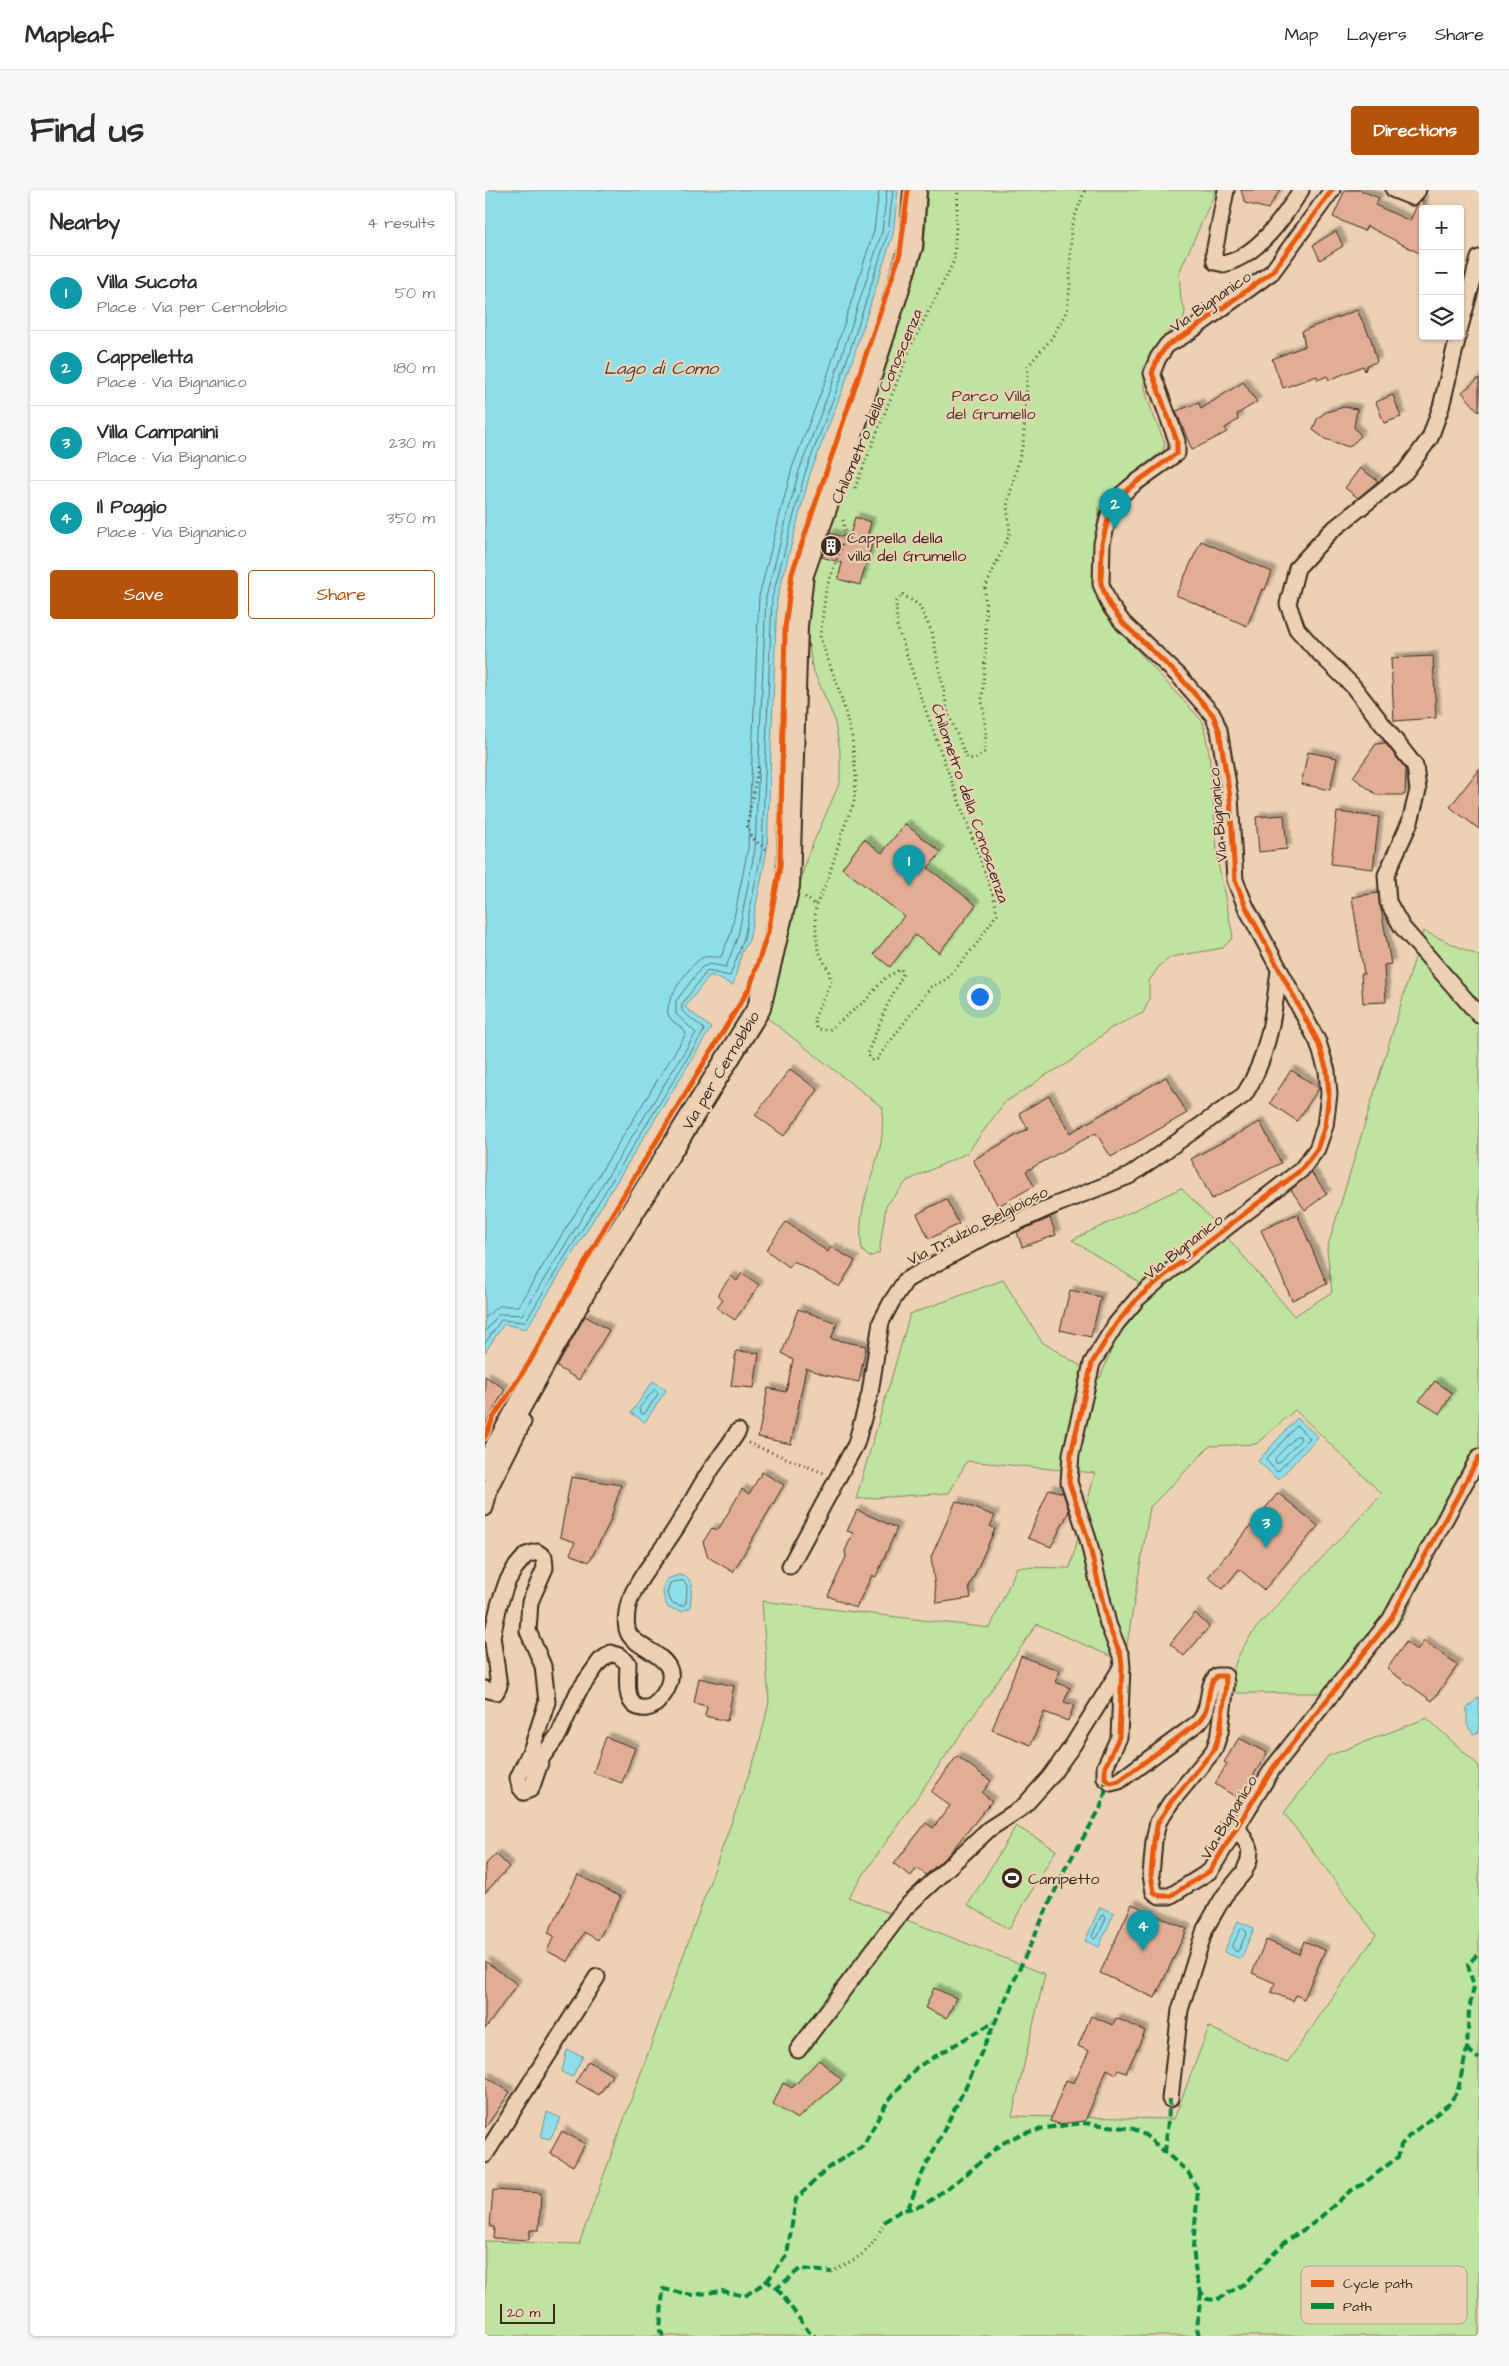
<!DOCTYPE html>
<meta charset="utf-8">
<style>
body{margin:0;font-family:"Architects Daughter",sans-serif;background:#f7f7f7;color:#2b2b33}
.controls{position:absolute;right:15px;top:15px;display:grid;overflow:hidden;border-radius:5px;box-shadow:0 1px 4px #0004}
.controls button{width:45px;height:45px;display:grid;place-items:center;padding:0;border:0;border-bottom:1px solid #e1e1e2;background:#fff;color:#2b2b33;font:25px sans-serif}
.scale{position:absolute;left:15px;bottom:12px;width:55px;box-sizing:border-box;padding-left:5px;border:2px solid #3b2a1e;border-top:0;font-size:14px;line-height:18px;white-space:nowrap;color:#3b2a1e;-webkit-text-stroke:4px #edd1b4;paint-order:stroke}
.you{position:absolute;left:494px;top:806px;width:18px;height:18px;margin:-12px;border:4px solid #fff;border-radius:50%;background:#1a73e8;box-shadow:0 0 0 8px #1a73e833}
.badge{display:grid;place-items:center;width:32px;height:32px;border-radius:50%;background:#b45309;color:#fff;font-size:16px;font-weight:700}
.pin{position:absolute;translate:-50% -41px;filter:drop-shadow(0 1px 2px #0008)}
.pin::after{content:'';position:absolute;top:26px;width:18px;height:15px;background:inherit;clip-path:polygon(0 0,100% 0,50% 100%)}
.list{margin:0;padding:0;list-style:none}
h2{display:flex;justify-content:space-between;align-items:center;height:65px;margin:0;padding:0 20px;font-size:21px}
h2 small{font-size:16px;font-weight:400;color:#7c7c81}
.list li{display:grid;grid-template-columns:32px 1fr auto;gap:15px;align-items:center;box-sizing:border-box;height:75px;padding:0 20px;border-top:1px solid #e1e1e2}
.list b{display:block;font-size:19px;white-space:nowrap}
.list p{margin:0;font-size:16px;white-space:nowrap;color:#7c7c81}
.list em{font-size:16px;font-style:normal;color:#7c7c81}
.actions{display:flex;gap:10px;padding:15px 20px}
.actions a{flex:1;padding:11px 0;border:1px solid #b45309;border-radius:5px;text-align:center;font-size:18px;color:#b45309}
.actions .main{background:#b45309;color:#fff}
.icon{flex:none;width:28px;height:28px;fill:none;stroke:currentColor;stroke-width:2;stroke-linecap:round;stroke-linejoin:round}
.map{position:relative;flex:none;width:994px;height:2146px;overflow:hidden;border-radius:5px}
header{display:flex;align-items:center;gap:30px;box-sizing:border-box;height:70px;padding:0 25px;background:#fff;border-bottom:1px solid #e1e1e2}
header strong{font-size:24px}
nav{display:flex;gap:28px;margin-inline-start:auto;font-size:18px}
.intro{display:flex;align-items:center;justify-content:space-between;box-sizing:border-box;height:120px;padding:0 30px}
h1{margin:0;font-size:35px}
.button{padding:12px 22px;border-radius:5px;background:#b45309;color:#fff;font-size:18px;font-weight:700}
main{display:flex;gap:30px;padding:0 30px}
aside{flex:1;background:#fff;border-radius:5px;box-shadow:0 1px 4px #0004}
.map>svg:first-child{display:block}
.green{fill:#bfe49f;stroke:#7d875e}
.water{fill:#8edeea;stroke:#6d9698}
.lines{fill:none;stroke-linecap:round;stroke-linejoin:round}
.shore{stroke:#5c7270;stroke-width:1}
.building{fill:#e1ad95;stroke:#3b2a1e;filter:url(#shadow)}
.minor-casing{stroke:#3b2a1e;stroke-width:19}
.secondary-casing{stroke:#3b2a1e;stroke-width:26}
.path{stroke:#3b2a1e;stroke-width:3;stroke-dasharray:1 4;stroke-linecap:butt}
.minor{stroke:#edd1b4;stroke-width:15}
.secondary{stroke:#edd1b4;stroke-width:22}
.quiet{stroke:#00873e;stroke-width:4;stroke-dasharray:8 4;stroke-linecap:butt}
.cycleway-casing{stroke:#edd1b4;stroke-width:8}
.cycleway{stroke:#e8590c;stroke-width:5}
.labels{text-anchor:middle;stroke-width:4.5;stroke-linejoin:round;paint-order:stroke}
.street-label{font-size:16px;fill:#3b2a1e;stroke:#edd1b4}
.park-label{font-size:16px;fill:#483d2b;stroke:#edd1b4}
.poi-label{font-size:16px;fill:#3b2a1e;stroke:#edd1b4;text-anchor:start}
.water-label{font-size:18px;font-style:italic;fill:#47453d;stroke:#edd1b4}
.key{fill:#edd1b4;stroke:#b89f87;stroke-width:1}
.key-label{font-size:14px;fill:#3b2a1e}
</style>
<header>
<strong>Mapleaf</strong>
<nav><a>Map</a><a>Layers</a><a>Share</a></nav>
</header>
<div class="intro"><h1>Find us</h1><a class="button">Directions</a></div>
<main>
<aside>
<h2>Nearby<small>4 results</small></h2>
<ul class="list">
<li><span class="badge" style="background:#0f9aa8">1</span><div><b>Villa Sucota</b><p>Place · Via per Cernobbio</p></div><em>50 m</em></li>
<li><span class="badge" style="background:#0f9aa8">2</span><div><b>Cappelletta</b><p>Place · Via Bignanico</p></div><em>180 m</em></li>
<li><span class="badge" style="background:#0f9aa8">3</span><div><b>Villa Campanini</b><p>Place · Via Bignanico</p></div><em>230 m</em></li>
<li><span class="badge" style="background:#0f9aa8">4</span><div><b>Il Poggio</b><p>Place · Via Bignanico</p></div><em>350 m</em></li>
</ul>
<div class="actions"><a class="main">Save</a><a>Share</a></div>
</aside>
<div class="map">
<svg width="994" height="2146" viewBox="0 0 994 2146">
<defs>
<filter id="shadow"><feDropShadow dx="4.5" dy="-4.5" stdDeviation="1" flood-color="#0004"/></filter>
</defs>
<rect width="100%" height="100%" fill="#edd1b4"/>
<filter id="ink" filterUnits="userSpaceOnUse"><feTurbulence type="fractalNoise" baseFrequency=".02" numOctaves="2"/><feDisplacementMap in="SourceGraphic" scale="10" xChannelSelector="R" yChannelSelector="G"/><feConvolveMatrix kernelMatrix="1 2 1 2 8 2 1 2 1" color-interpolation-filters="sRGB"/></filter>
<g filter="url(#ink)">
<g class="green">
<path d="M443 0H731L694 83 696 110 700 120 699 129C642 173 656 195 680 253L678 261 638 291 614 318 607 392 619 424 718 532 724 563 733 673 748 747 738 758 686 767 675 775 664 791V810L658 823 626 838 582 874 559 886 546 896 520 912 482 963 422 991 401 1016 394 1063 384 1067 377 1060C371 1019 387 992 396 953 398 942 397 929 398 918L280 826 322 667 355 592V561L349 528 327 477 321 434 326 389 382 236 418 118 439 58Z"/>
<path d="M938 741 994 766V1275L917 1431 854 1503H752C739 1481 759 1456 771 1438L897 1304 810 1220 771 1254 725 1256 665 1317 639 1472 552 1434 363 1707 560 1784 527 1926 689 1929 724 1837 802 1873 891 1745 799 1623 843 1566 942 1528 994 1576V2146H0V2051L94 2054 273 1559 284 1512 277 1411 505 1438 532 1377 585 1378 610 1283 482 1271 464 1303 371 1309 425 1124 518 1090 557 1152 615 1188 654 1092 587 1050 696 998 733 1036 809 1126 847 1102 842 1059Z"/>
<path d="M531 1636 571 1660 524 1739 483 1715Z"/>
</g>
<g class="water">
<path d="M0 0H413L408 44 360 193 325 284 292 409 282 660 264 750 257 762 248 795 225 785 200 817 226 838 41 1139 19 1134 0 1162Z"/>
<path d="M168 1191 181 1200 160 1232 146 1223Z"/>
<path d="M812 1228 833 1247 793 1290 773 1271Z"/>
<path d="M194 1385 202 1387 207 1394 205 1418 197 1421 183 1418C178 1406 175 1400 182 1389Z"/>
<path d="M994 1507V1542L988 1544 982 1535V1518Z"/>
<path d="M615 1717 629 1723 614 1757 600 1751Z"/>
<path d="M753 1731 769 1738 756 1769 739 1762Z"/>
<path d="M82 1860 98 1866 87 1887 77 1882Z"/>
<path d="M62 1922 76 1928 65 1949 56 1947Z"/>
</g>
<g class="lines">
<g class="shore">
<path d="M0 1128 13 1116H33L201 844C198 836 186 833 183 824 179 811 205 774 217 768 223 765 229 768 236 767L246 743 263 658 274 406 307 278 342 187 389 41 394 0"/>
<path d="M0 1142 14 1124 37 1125 211 843 191 824V811L217 777 225 774 241 777 253 746 270 659 281 407 314 281 349 189 397 42 402 0"/>
<path d="M0 1153 16 1130 40 1132 219 841 218 838 197 821V814L222 781 245 786 259 748 277 660 287 408 320 283 355 191 403 43 408 0"/>
<path d="M170 1199 173 1204 160 1223 157 1224 154 1219Z"/>
<path d="M812 1236 825 1248 792 1282 781 1270Z"/>
<path d="M812 1246H815L816 1249 794 1273H791L790 1269Z"/>
<path d="M194 1391H199L202 1396 201 1413 197 1416 187 1413 182 1404 185 1393Z"/>
<path d="M620 1725 621 1728 612 1748 609 1749 607 1746 616 1726Z"/>
<path d="M757 1738 762 1742 754 1760 751 1762 747 1757Z"/>
</g>
</g>
<g class="building">
<path d="M756 0H795L783 19 760 13Z"/>
<path d="M860 0H875L894 8 890 15 925 31 932 15 938 9V65L882 36 879 41 848 27Z"/>
<path d="M851 41 858 56 835 70 828 55Z"/>
<path d="M872 120 886 149 892 172 882 175 880 181 878 176 844 190 842 186 833 190 832 186 798 198 787 169 820 156 817 141Z"/>
<path d="M994 188V222L977 202Z"/>
<path d="M758 192 772 212 752 224 753 230 740 238 742 242 707 260 691 221 714 213 716 219Z"/>
<path d="M908 205 916 227 899 233 891 212Z"/>
<path d="M859 217 872 219 869 237 876 246 864 257 840 249 828 240 832 229 841 222Z"/>
<path d="M875 278 893 291 873 308 860 298Z"/>
<path d="M370 327 386 332 381 351 387 354 375 395 353 389 357 373 337 367 345 343 364 349Z"/>
<path d="M716 351 787 382 780 400 777 399 762 436 691 405Z"/>
<path d="M948 466 951 528 909 531 906 468Z"/>
<path d="M900 553 921 579 920 605H892L868 587 891 554Z"/>
<path d="M823 562 852 568 845 600 816 594Z"/>
<path d="M994 579V639L965 617Z"/>
<path d="M852 622 894 627 888 679 846 674Z"/>
<path d="M799 625 802 659 774 662 771 627Z"/>
<path d="M420 634 456 662 443 678 491 715 454 763 430 745 405 777 389 764 419 726 357 678 379 649 397 663Z"/>
<path d="M893 703 906 774 899 775 901 812 878 813 876 784H879L867 707Z"/>
<path d="M305 879 333 900 299 946 270 925Z"/>
<path d="M806 880 834 898 812 931 785 913Z"/>
<path d="M681 887 702 923 626 967 611 943 541 981 549 996 513 1016 488 970 543 939 534 923 564 906 585 943Z"/>
<path d="M775 932 796 973 727 1009 706 969Z"/>
<path d="M826 982 842 1004 820 1020 806 1000Z"/>
<path d="M461 1009 474 1034 444 1049 432 1024Z"/>
<path d="M812 1024 842 1094 807 1110 776 1040Z"/>
<path d="M565 1028 571 1045 537 1057 532 1042Z"/>
<path d="M301 1032 343 1062 346 1057 370 1071 354 1097 309 1071 304 1077 281 1060Z"/>
<path d="M257 1083 274 1095 250 1130 232 1118 238 1110 233 1104 246 1086 252 1091Z"/>
<path d="M585 1100 616 1107 606 1147 575 1140Z"/>
<path d="M313 1119 352 1133 346 1149 381 1156 374 1192 340 1185 321 1178 306 1254 273 1247 283 1198 301 1202 308 1170 297 1163Z"/>
<path d="M100 1126 124 1140 94 1190 72 1177Z"/>
<path d="M251 1161 274 1163 269 1198 246 1196Z"/>
<path d="M0 1186 20 1199 0 1235Z"/>
<path d="M950 1191 967 1203 955 1224 934 1211Z"/>
<path d="M277 1282 299 1295 248 1382 223 1367 218 1352 227 1338 233 1340 257 1299 264 1304Z"/>
<path d="M86 1287 136 1295 124 1334 104 1372 85 1364 90 1352 75 1347Z"/>
<path d="M564 1299 578 1303 584 1321 566 1357 543 1348Z"/>
<path d="M793 1303 833 1336 779 1400 754 1379 738 1399 723 1387Z"/>
<path d="M471 1311 510 1326 505 1336 510 1339 484 1397 486 1408 452 1413 446 1367Z"/>
<path d="M372 1320 412 1338 391 1387 387 1385 371 1418 343 1406 361 1367 360 1361 368 1343 362 1341Z"/>
<path d="M710 1423 724 1437 699 1466 685 1454Z"/>
<path d="M939 1451 973 1475 947 1511 902 1479 921 1452 932 1461Z"/>
<path d="M536 1466 575 1481 570 1492 585 1498 579 1512 589 1515 583 1531 559 1522 546 1555 507 1540Z"/>
<path d="M214 1488 249 1496 242 1531 220 1526 222 1516 209 1513Z"/>
<path d="M121 1547 150 1558 137 1593 108 1583Z"/>
<path d="M754 1548 782 1563 754 1609 730 1594 742 1574 739 1572Z"/>
<path d="M472 1566 506 1591 497 1603 507 1611 464 1664 441 1685 432 1678 426 1686 409 1674 441 1633 448 1638 465 1616 446 1602Z"/>
<path d="M11 1664 24 1677 0 1703V1675Z"/>
<path d="M93 1685 136 1707 113 1750 99 1742 83 1772 62 1761 69 1746 63 1743Z"/>
<path d="M647 1714 702 1739 670 1808 615 1783Z"/>
<path d="M781 1750 814 1764 819 1751 840 1760 819 1809 811 1805 808 1811 786 1802 790 1793 767 1783Z"/>
<path d="M0 1771 32 1794 0 1839Z"/>
<path d="M449 1798 471 1808 462 1828 440 1818Z"/>
<path d="M606 1826 628 1835 631 1828 660 1841 641 1883 633 1880 631 1884 622 1879 600 1931 574 1934 565 1931 581 1890 589 1893 604 1861 593 1856Z"/>
<path d="M334 1870 357 1890 312 1929 288 1914 298 1893 307 1898Z"/>
<path d="M103 1871 127 1885 114 1905 91 1892Z"/>
<path d="M0 1886 25 1902 0 1938Z"/>
<path d="M77 1941 100 1954 88 1976 65 1963Z"/>
<path d="M8 2000 56 2003 54 2040H45L44 2050 8 2048 9 2037H5Z"/>
</g>
<g class="lines">
<g class="minor-casing">
<g id="minor">
<path d="M741 0 729 63 730 72 739 74C773 65 798 29 816 0"/>
<path d="M847 0 787 82 703 143 682 155 673 168 667 183 692 251V263L649 294 636 305 625 321 617 353 616 394 624 414 638 433 694 486 728 525 734 540 745 607 750 690 761 717 833 852 842 881 844 904 840 936 832 959 816 980 676 1088 653 1108 631 1134 607 1173 586 1264 584 1292 603 1349 623 1434 636 1466 637 1477 634 1547 620 1577V1588L626 1593 634 1591 714 1532C727 1517 720 1497 732 1486H740L741 1494 735 1542 729 1560 686 1612 673 1632 669 1651 666 1685 669 1702 675 1706H685L725 1681 788 1578 905 1430 994 1267"/>
<path d="M909 0 927 7 933 0"/>
<path d="M975 137 994 68"/>
<path d="M973 146 956 217 945 248 920 282 845 342 812 378 803 414 812 439 830 459 867 495 930 576 933 600 925 632 901 685 903 712 917 737 994 825"/>
<path d="M0 1318 5 1297 38 1232"/>
<path d="M305 1376 371 1254 385 1203 396 1132 407 1111 421 1090 503 1045 570 1015 644 986 759 905C783 869 789 823 794 780"/>
<path d="M0 1499 11 1502 14 1496 7 1446 14 1415 22 1392 30 1378 41 1365 52 1362 59 1367 60 1378 45 1412 43 1441 58 1476 62 1512 47 1558 33 1588 35 1597 39 1602 46 1599 57 1567 74 1544 93 1502 115 1471 126 1463 134 1466 143 1473C143 1488 137 1521 162 1518 170 1517 174 1510 179 1504 201 1469 160 1463 146 1447 140 1440 141 1430 142 1422 144 1399 171 1368 183 1350 198 1329 209 1306 223 1284 232 1270 244 1256 253 1241"/>
<path d="M313 1860 420 1718 504 1639 538 1617 565 1587 588 1555 636 1478"/>
<path d="M685 1909 695 1820 720 1739 739 1706 759 1682 764 1670 765 1659 752 1636"/>
<path d="M0 1965 112 1787"/>
</g>
</g>
<g class="secondary-casing">
<path id="secondary" d="M0 1278 107 1087 274 818 303 696 311 436 317 384 370 233 426 57 430 0"/>
</g>
<g class="path">
<path d="M370 298 427 154 469 71 473 0"/>
<path d="M358 330 360 346 341 399 335 448 355 503 367 547 371 587 369 612 358 640 343 689 331 715 330 728 333 760 344 782 346 792 329 829 332 839 344 840 380 811 400 788 416 779 418 784 401 818 382 864 387 870 392 869 446 797 462 789 490 756 512 724 509 707 434 502 412 436 411 412 417 404 434 415 447 442 463 523 482 568 490 569 500 562 501 541 497 510 501 452 500 398 525 343 522 316 538 253 543 176 566 149 582 121 585 96 586 37 600 0"/>
<path d="M273 577 262 636 267 648 282 660"/>
<path d="M320 707 331 715"/>
<path d="M263 1253 339 1283"/>
<path d="M346 2082C376 2066 385 2064 399 2032"/>
</g>
<use href="#minor" class="minor"/>
<use href="#secondary" class="secondary"/>
<g class="quiet">
<path d="M982 1859 994 1869"/>
<path d="M680 1963 685 1909"/>
<path d="M423 2019 434 1990 481 1896 580 1679 615 1619 620 1603V1588"/>
<path d="M399 2032 415 2021 439 2015 479 1986 516 1954 536 1944 561 1938 598 1933 649 1939 660 1945 703 1982 713 2000 708 2057 711 2085 716 2102 722 2109 731 2110 761 2093 800 2052 830 2032 865 2001 878 1994 913 1967 916 1955 925 1945 964 1914 973 1900 982 1859 984 1820 989 1797 983 1775 994 1762"/>
<path d="M282 2091 302 2065 311 2009 344 1977 378 1956 402 1912 432 1877 509 1832"/>
<path d="M292 2098 324 2142 330 2146"/>
<path d="M179 2146 175 2141 178 2099 207 2105 237 2101 260 2106 282 2091 292 2098 315 2079 346 2082"/>
<path d="M714 2146 712 2138 716 2102"/>
</g>
<g class="cycleway-casing">
<g id="cycleway">
<path d="M847 0 787 82 703 143 682 155 673 168 667 183 692 251V263L649 294 636 305 625 321 617 353 616 394 624 414 638 433 694 486 728 525 734 540 745 607 750 690 761 717 833 852 842 881 844 904 840 936 832 959 816 980 676 1088 653 1108 631 1134 607 1173 586 1264 584 1292 603 1349 623 1434 636 1466 637 1477 634 1547 620 1577V1588L626 1593 634 1591 714 1532C727 1517 720 1497 732 1486H740L741 1494 735 1542 729 1560 686 1612 673 1632 669 1651 666 1685 669 1702 675 1706H685L725 1681 788 1578 905 1430 994 1267"/>
<path d="M0 1247 8 1228 44 1173 126 1026 265 797 283 742 295 676 300 438 307 383 415 64 423 0"/>
</g>
</g>
<use href="#cycleway" class="cycleway"/>
</g>
</g>
<defs>
<g id="building-disc" transform="scale(1.125)"><circle r="9.5" fill="#3b2a1e" stroke="#edd1b4"/><path d="M-4-6H4V6H1V3H-1V6H-4ZM-2.5-4.3h1.7v1.8h-1.7ZM.8-4.3h1.7v1.8H.8ZM-2.5-1h1.7V.8h-1.7ZM.8-1h1.7V.8H.8Z" fill="#fff"/></g>
<g id="stadium-disc" transform="scale(1.125)"><circle r="9.5" fill="#3b2a1e" stroke="#edd1b4"/><path d="M0-5a6.5 5 0 1 0 0 10a6.5 5 0 1 0 0-10ZM-3.5-1.8h7v3.6h-7Z" fill="#fff"/></g>
</defs>
<g fill-rule="evenodd">
<use href="#building-disc" x="346" y="356"/>
<use href="#stadium-disc" x="527" y="1688"/>
</g>
<g class="labels">
<g class="street-label">
<text transform="translate(725 111) rotate(-35)" y="6">Via Bignanico</text>
<text transform="translate(391 216) rotate(-67)" y="6">Chilometro della Conoscenza</text>
<text transform="translate(486 613) rotate(71)" y="6">Chilometro della Conoscenza</text>
<text transform="translate(732 625) rotate(-95)" y="6">Via Bignanico</text>
<text transform="translate(235 880) rotate(-59)" y="6">Via per Cernobbio</text>
<text transform="translate(492 1035) rotate(-27)" y="6">Via Triulzio Belgioioso</text>
<text transform="translate(698 1056) rotate(-38)" y="6">Via Bignanico</text>
<text transform="translate(743 1627) rotate(-59)" y="6">Via Bignanico</text>
</g>
<g class="park-label">
<text x="506" y="211">Parco Villa<tspan x="506" dy="18">del Grumello</tspan></text>
</g>
<g class="poi-label">
<text x="362" y="353">Cappella della<tspan x="362" dy="18">villa del Grumello</tspan></text>
<text x="543" y="1694">Campetto</text>
</g>
<g class="water-label">
<text x="176" y="184">Lago di Como</text>
</g>
</g>
<rect x="816" y="2076" width="166" height="58" rx="8" class="key"/>
<rect x="826" y="2090" width="23" height="7" fill="#e8590c"/>
<rect x="826" y="2113" width="23" height="6" fill="#00873e"/>
<g class="key-label">
<text x="858" y="2098">Cycle path</text>
<text x="858" y="2121">Path</text>
</g>
</svg>
<div class="controls">
<button>+</button>
<button>−</button>
<button><svg class="icon" aria-label="layers" viewBox="0 0 24 24"><path d="M12 4l9 5-9 5-9-5zM3 14l9 5 9-5"/></svg></button>
</div>
<div class="scale">20 m</div>
<div class="you"></div>
<div class="pin badge" style="left:424px;top:696px;background:#0f9aa8">1</div>
<div class="pin badge" style="left:630px;top:339px;background:#0f9aa8">2</div>
<div class="pin badge" style="left:781px;top:1358px;background:#0f9aa8">3</div>
<div class="pin badge" style="left:658px;top:1761px;background:#0f9aa8">4</div>
</div>
</main>
